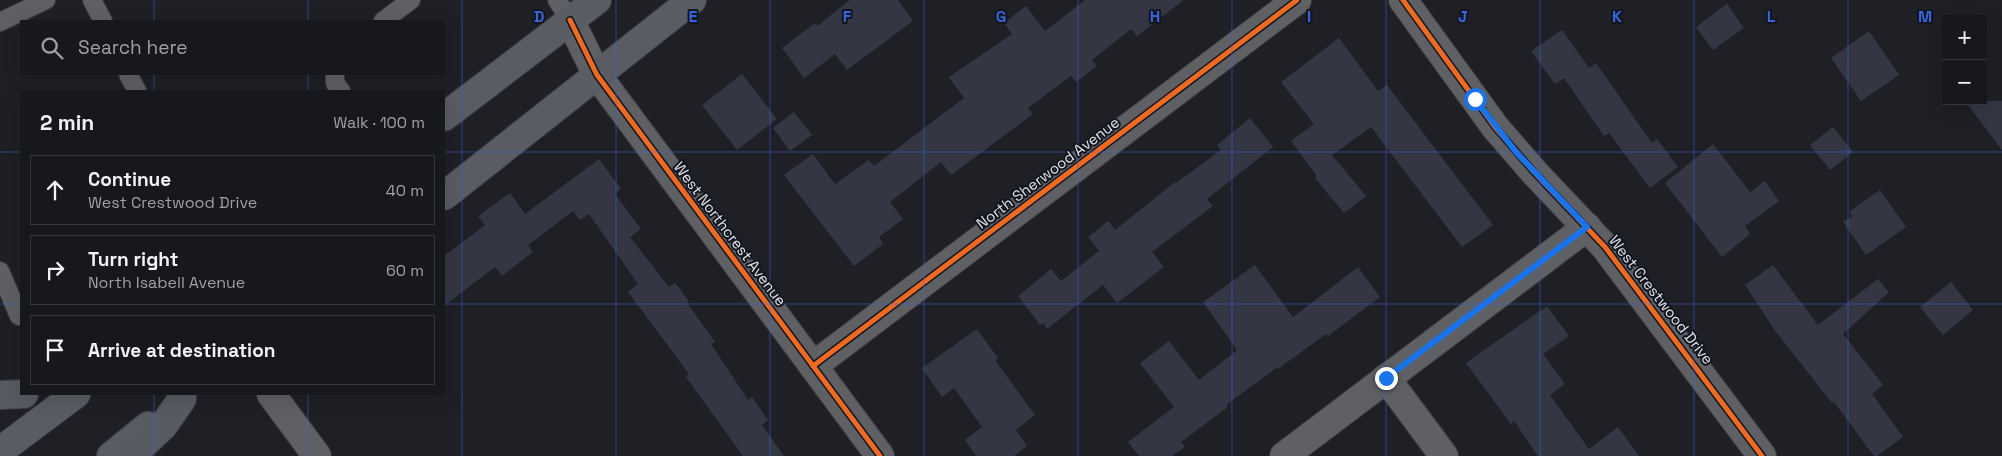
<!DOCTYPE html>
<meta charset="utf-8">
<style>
body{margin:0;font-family:"Space Grotesk",sans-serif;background:#242529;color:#f1f3f6}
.controls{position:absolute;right:15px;top:15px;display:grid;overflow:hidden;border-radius:0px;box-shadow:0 5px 20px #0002}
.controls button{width:45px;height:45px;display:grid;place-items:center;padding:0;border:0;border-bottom:1px solid #36373b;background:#17181c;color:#f1f3f6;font:25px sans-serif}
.stop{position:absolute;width:15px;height:15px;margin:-11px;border:4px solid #1a73e8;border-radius:50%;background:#fff}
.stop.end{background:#1a73e8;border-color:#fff;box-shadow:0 1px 5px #0008}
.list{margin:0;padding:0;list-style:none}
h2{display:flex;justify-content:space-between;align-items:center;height:65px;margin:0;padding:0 20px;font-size:21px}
h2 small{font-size:16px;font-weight:400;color:#9ea0a3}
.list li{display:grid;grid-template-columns:32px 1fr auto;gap:15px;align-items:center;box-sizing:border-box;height:70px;margin:0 10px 10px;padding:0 10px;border:1px solid #36373b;border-radius:0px}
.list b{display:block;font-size:19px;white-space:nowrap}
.list p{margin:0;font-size:16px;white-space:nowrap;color:#9ea0a3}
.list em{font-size:16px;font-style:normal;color:#9ea0a3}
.icon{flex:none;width:28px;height:28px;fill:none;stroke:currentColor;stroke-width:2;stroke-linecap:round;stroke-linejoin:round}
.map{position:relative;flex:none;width:2002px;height:456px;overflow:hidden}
.search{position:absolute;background:#17181c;box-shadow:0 5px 20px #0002;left:20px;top:20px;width:425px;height:55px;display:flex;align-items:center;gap:12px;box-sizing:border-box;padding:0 18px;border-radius:0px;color:#9ea0a3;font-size:19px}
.panel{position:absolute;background:#17181c;box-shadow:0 5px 20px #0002;left:20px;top:90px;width:425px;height:305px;border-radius:0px}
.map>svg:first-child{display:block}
.building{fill:#343644}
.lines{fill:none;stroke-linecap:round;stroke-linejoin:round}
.service-casing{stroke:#3d3d43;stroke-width:20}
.minor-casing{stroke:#3d3d43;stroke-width:30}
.secondary-casing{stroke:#3d3d43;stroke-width:30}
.trunk-casing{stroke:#3d3d43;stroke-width:30}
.service{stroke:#5f6064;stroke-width:18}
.minor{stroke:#5f6064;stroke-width:28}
.secondary{stroke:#595c62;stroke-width:28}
.trunk{stroke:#585a64;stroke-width:28}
.cycleway-casing{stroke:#131620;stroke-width:8}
.cycleway{stroke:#ed6a23;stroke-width:5}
.route{stroke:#1a73e8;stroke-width:6}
.grid{fill:none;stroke:#3a64db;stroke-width:1;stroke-opacity:0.55}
.labels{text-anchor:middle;stroke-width:4;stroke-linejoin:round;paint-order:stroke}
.street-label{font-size:15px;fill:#e1e3ea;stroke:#131620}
.grid-label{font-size:16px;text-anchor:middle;font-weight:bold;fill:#3a64db;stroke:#131620;stroke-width:4;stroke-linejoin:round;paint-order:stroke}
</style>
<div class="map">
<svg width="2002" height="456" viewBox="0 0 2002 456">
<rect width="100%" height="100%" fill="#1f2026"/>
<g class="building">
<path d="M850 0H898L913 21 847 70 835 54 804 78 782 48 815 23 817 26Z"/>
<path d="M1085 0H1184L1137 36 1131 29 1092 60 1097 66 1076 82 1071 76 1028 108 1033 114 951 175 941 162 890 202 903 219 879 237 883 244 854 266 784 175 813 154 835 184 869 160 874 166 964 98 949 77 1012 34 1004 23 1026 6 1045 31Z"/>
<path d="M1727 4 1744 28 1713 50 1696 27Z"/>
<path d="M1562 30 1589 68 1596 63 1652 143 1657 139 1678 167 1650 188 1609 133 1604 136 1564 78 1555 84 1531 51Z"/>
<path d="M1869 31 1899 75 1861 101 1831 58Z"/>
<path d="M1339 38 1378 91 1387 85 1493 225 1462 247 1371 127 1332 155 1366 196 1344 213 1315 178 1317 176 1291 141 1314 124 1281 82Z"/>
<path d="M742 74 777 119 737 150 702 105Z"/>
<path d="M1965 101H2002V150Z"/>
<path d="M794 112 812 135 790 151 773 128Z"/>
<path d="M1250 118 1273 147 1207 199 1213 206 1152 252 1164 267 1117 303 1103 285 1047 329 1043 323 1040 325 1018 296 1051 269 1061 281 1099 251 1088 237 1108 221 1115 230 1175 182 1176 183 1221 150 1217 145Z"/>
<path d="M1833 127 1853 152 1830 170 1810 145Z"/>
<path d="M1713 144 1750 192 1765 181 1779 201 1745 226 1750 234 1722 257 1665 183Z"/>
<path d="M599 159 621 189 615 194 641 229 630 237 669 287 675 283 689 301 687 303 715 342 711 344 748 400 752 397 768 420 762 425 784 456H743L686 377 689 374 628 292 638 284 589 214 580 220 573 211 528 245 533 252 502 276 495 267 444 306V256L485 225 478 216 510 193 525 214Z"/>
<path d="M1880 190 1906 227 1866 255 1843 222 1852 216 1849 212Z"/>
<path d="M1255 265 1293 317 1358 267 1380 297 1328 336 1326 334 1278 369 1276 368 1226 405 1228 407 1181 442 1185 447 1172 456H1139L1128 442 1174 407 1140 363 1169 341 1199 380 1237 350 1203 302Z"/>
<path d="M1773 265 1818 325 1878 279 1889 292 1843 334 1883 385 1872 394 1903 437 1877 456H1874L1834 402 1832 403 1776 332 1745 285Z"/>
<path d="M1951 282 1973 310 1943 335 1920 307Z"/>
<path d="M1547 306 1569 336 1543 354 1565 384 1550 395 1589 449 1618 427 1639 456H1538L1514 421 1511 424 1466 363Z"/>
<path d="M977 329 998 358 995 360 1035 415 1016 430 1027 446 1014 456H976L965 440 982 427 954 388 942 397 922 368Z"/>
</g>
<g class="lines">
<g class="service-casing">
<g id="service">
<path d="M92 0 103 21"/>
<path d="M557 0 570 20"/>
<path d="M383 21 411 0"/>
<path d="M0 22 46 0"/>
<path d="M128 74 137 91"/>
<path d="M335 74V83L341 91"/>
<path d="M0 271 19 316 21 315"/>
</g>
</g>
<g class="minor-casing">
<g id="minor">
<path d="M1403 0 1495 127 1534 172 1605 247 1762 456"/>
<path d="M570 20 597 75 880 456"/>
<path d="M813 366 1297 0"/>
<path d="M1386 378 1444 456"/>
<path d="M271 394 317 456"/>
<path d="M1284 456 1587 227"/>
</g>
</g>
<g class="secondary-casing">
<g id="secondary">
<path d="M444 117 597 0"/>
<path d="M444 196 692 0"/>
<path d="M0 451 76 394"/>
<path d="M111 456 148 426"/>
</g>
</g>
<g class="trunk-casing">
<g id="trunk">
<path d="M0 395 24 394"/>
<path d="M131 456 163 426 182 399"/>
</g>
</g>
<use href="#service" class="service"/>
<use href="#minor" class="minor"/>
<use href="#secondary" class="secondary"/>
<use href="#trunk" class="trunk"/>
<g class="cycleway-casing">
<g id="cycleway">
<path d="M1403 0 1495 127 1534 172 1605 247 1762 456"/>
<path d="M570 20 597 75 880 456"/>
<path d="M813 366 1297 0"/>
</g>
</g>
<use href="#cycleway" class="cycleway"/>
</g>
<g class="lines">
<path class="route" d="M1386 378 1587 227 1516 152 1475 99"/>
</g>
<path class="grid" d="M154 0V21M308 0V21M462 0V456M616 0V456M770 0V456M924 0V456M1078 0V456M1232 0V456M1386 0V456M1540 0V456M1694 0V456M1848 0V456M154 74V91M308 74V91M0 152H21M444 152H2002M0 304H21M444 304H2002M154 394V456M308 394V456"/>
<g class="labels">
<g class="street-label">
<text transform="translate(1048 173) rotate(-37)" y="5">North Sherwood Avenue</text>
<text transform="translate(730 234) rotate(53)" y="5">West Northcrest Avenue</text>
<text transform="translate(1661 300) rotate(52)" y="5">West Crestwood Drive</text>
</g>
</g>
<g class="grid-label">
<text x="539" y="22">D</text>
<text x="693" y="22">E</text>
<text x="847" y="22">F</text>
<text x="1001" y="22">G</text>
<text x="1155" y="22">H</text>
<text x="1309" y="22">I</text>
<text x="1463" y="22">J</text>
<text x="1617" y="22">K</text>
<text x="1771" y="22">L</text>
<text x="1925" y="22">M</text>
</g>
</svg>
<div class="controls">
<button>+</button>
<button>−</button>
</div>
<div class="stop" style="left:1475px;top:99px"></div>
<div class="stop end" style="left:1386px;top:378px"></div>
<div class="search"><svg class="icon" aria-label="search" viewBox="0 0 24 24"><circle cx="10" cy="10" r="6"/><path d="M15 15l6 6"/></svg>Search here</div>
<section class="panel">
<h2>2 min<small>Walk · 100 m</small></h2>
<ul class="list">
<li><svg class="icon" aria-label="ahead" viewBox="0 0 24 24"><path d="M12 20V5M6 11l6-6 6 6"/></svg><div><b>Continue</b><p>West Crestwood Drive</p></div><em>40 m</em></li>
<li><svg class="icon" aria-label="right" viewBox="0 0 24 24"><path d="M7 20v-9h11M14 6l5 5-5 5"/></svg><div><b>Turn right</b><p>North Isabell Avenue</p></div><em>60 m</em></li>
<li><svg class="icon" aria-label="arrive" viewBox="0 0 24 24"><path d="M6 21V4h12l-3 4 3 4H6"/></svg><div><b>Arrive at destination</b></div></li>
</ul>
</section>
</div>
